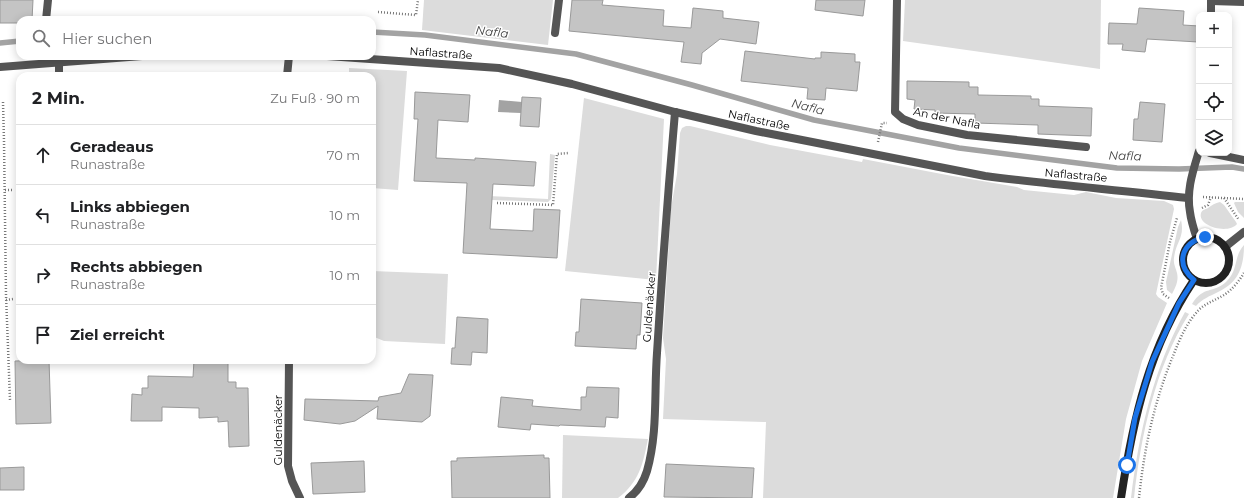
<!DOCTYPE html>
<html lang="de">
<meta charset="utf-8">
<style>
body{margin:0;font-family:Montserrat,sans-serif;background:#f2f2f2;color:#202124}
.controls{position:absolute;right:12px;top:12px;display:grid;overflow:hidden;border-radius:8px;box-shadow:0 2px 10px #0003}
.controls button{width:36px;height:36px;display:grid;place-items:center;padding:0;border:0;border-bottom:1px solid #e0e0e0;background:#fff;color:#202124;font:20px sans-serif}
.stop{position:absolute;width:12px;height:12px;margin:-9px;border:3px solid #1a73e8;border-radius:50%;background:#fff}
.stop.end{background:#1a73e8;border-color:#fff;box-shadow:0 1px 4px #0008}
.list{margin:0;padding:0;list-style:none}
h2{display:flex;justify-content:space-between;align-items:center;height:52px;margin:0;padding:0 16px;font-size:17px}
h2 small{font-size:13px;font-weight:400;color:#757577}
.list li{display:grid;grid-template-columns:26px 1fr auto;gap:12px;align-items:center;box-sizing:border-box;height:60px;padding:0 16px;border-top:1px solid #e0e0e0}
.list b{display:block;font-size:15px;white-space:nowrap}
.list p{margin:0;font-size:13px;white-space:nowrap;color:#757577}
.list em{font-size:13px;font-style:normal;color:#757577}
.icon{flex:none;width:22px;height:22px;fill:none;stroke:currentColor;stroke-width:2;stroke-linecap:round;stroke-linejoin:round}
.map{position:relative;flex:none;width:1244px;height:498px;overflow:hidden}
.search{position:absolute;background:#fff;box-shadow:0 2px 10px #0003;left:16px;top:16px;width:360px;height:44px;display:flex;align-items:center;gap:10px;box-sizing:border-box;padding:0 14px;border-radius:12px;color:#757577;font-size:15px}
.panel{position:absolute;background:#fff;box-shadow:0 2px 10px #0003;left:16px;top:72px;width:360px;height:292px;border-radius:12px}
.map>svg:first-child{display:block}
.green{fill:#dcdcdc}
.water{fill:#a3a3a3}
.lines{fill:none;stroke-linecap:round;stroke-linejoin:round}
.stream{stroke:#a3a3a3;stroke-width:5.5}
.building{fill:#c4c4c4;stroke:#999}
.path{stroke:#777;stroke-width:2.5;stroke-dasharray:1 2;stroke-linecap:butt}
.lane{stroke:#555;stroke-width:8}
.street{stroke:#555;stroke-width:8}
.secondary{stroke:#222;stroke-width:8}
.route{stroke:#1a73e8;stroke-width:5}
.labels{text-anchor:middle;stroke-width:3;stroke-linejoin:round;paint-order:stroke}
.street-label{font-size:11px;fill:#000;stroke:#fff}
.water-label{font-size:12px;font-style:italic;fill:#444;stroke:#fff}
</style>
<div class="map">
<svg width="1244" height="498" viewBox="0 0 1244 498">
<rect width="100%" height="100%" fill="#fff"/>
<g class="green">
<path d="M424 0H553L548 45 422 30Z"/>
<path d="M905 0H1101L1100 69 903 41Z"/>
<path d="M349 68 407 71 398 190 372 188V76H349Z"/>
<path d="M584 98 664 119 656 280 565 271Z"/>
<path d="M686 126H690L770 145 862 162 863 159 947 175 1017 187 1024 190 1074 195 1086 192 1116 198 1164 201 1173 205 1174 209 1156 294 1158 297 1167 303 1142 361 1126 419 1113 498H763L766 422 663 419 666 359 663 338 671 208 677 174 680 133 682 128Z"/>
<path d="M550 154 555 155 551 199 548 202 492 200 491 206 466 204 467 195 548 199Z"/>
<path d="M1220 202 1224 205 1236 222 1237 224C1228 235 1197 226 1201 213 1202 210 1206 209 1208 208 1212 205 1215 203 1220 202Z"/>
<path d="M1235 202H1244V218L1238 212 1234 203Z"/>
<path d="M1181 220C1185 238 1176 241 1174 258 1173 264 1176 268 1177 273 1179 281 1175 288 1172 294L1167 290 1166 282 1178 227Z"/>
<path d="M1244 245C1244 267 1238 283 1218 292 1210 296 1202 299 1196 306L1192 304C1204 285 1213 294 1226 282 1239 270 1233 257 1244 245Z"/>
<path d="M372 271 448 274 445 344 384 341 372 336Z"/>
<path d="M1185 312 1189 314C1155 368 1141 435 1134 498H1131C1139 433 1153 369 1185 312Z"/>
<path d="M563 435 648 439C643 464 639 482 618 498H562Z"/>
</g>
<path class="water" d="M499 100 522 102 521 113 498 112Z"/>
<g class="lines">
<g class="stream">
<path d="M372 32 425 35 576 54 692 85 814 120 959 148 1117 168 1179 169 1232 167 1244 169"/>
<path d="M0 43 20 41"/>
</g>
</g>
<g class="building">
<path d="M0 0H33L32 20H20V23H0Z"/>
<path d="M572 0H603L602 5 664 10 663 26 691 28 693 8 723 11V18L759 22 756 44 720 39 702 53 701 64 681 62 684 42 569 31Z"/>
<path d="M816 0H865L863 16 815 10Z"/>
<path d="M1139 8 1184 11 1183 25 1199 26 1198 42 1147 39 1145 52 1122 50 1123 44H1108L1109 23 1137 24Z"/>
<path d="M745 51 815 59V58H821V52L855 54V62H860L857 91 826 88 825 100 807 99 808 88 741 81Z"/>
<path d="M907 81 969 82V87H978V95L1031 96V99H1039V106L1092 108 1091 136 1038 134V125L975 123V114L935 113V110L914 109 915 100 907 99Z"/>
<path d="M415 92 470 95 468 122 438 120 436 158 475 160V158L536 162 534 186 493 184 490 229 533 231 534 209 560 210 557 258 463 253 467 183 414 181 418 119H414Z"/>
<path d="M522 97 541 98 539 127 520 126Z"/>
<path d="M1140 102 1165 104 1162 142 1133 140 1134 119H1138Z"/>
<path d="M581 299 642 303 640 335H637L636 349 575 346 576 332H579Z"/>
<path d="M457 317 488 319 487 353 472 352 471 365 451 364 452 348H455Z"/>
<path d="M49 360 51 423 16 424 15 361Z"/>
<path d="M194 360H228V382H236V388H248L249 446 229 447 228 421 218 422V417L199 418V408L162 407V421H131L132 394 142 395V388H148V376L193 377Z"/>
<path d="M409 374 433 375 430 416 422 422 377 419 378 406 355 421 340 424 304 420 305 399 378 401 379 397 401 393Z"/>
<path d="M587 387 619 388 618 418 606 417 605 427 560 425 559 426 531 424 530 430 498 427 501 397 533 400 532 406 581 410V397H586Z"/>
<path d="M544 455V458H549L550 498H452L451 461H457V458Z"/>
<path d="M364 461 365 492 313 494 311 463Z"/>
<path d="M666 464 754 468 752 498 664 497Z"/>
<path d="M24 467V490H0V468Z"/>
</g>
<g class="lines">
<g class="path">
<path d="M378 12 416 15 418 0"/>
<path d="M3 102 4 141 6 295 10 400"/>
<path d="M878 142 882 123H887"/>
<path d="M5 190H13"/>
<path d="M1203 197 1244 199"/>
<path d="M1224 198 1239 220"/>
<path d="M497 203 553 205 557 154 569 153"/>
<path d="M1202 208 1208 205 1211 197"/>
<path d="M1169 298 1163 294 1161 288 1170 242 1177 218"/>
<path d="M6 300 13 299"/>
<path d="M1139 498C1144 449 1154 402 1173 356 1179 341 1185 326 1196 313 1203 304 1214 301 1224 295 1232 290 1239 281 1244 273"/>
</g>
<g class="lane">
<path d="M59 62V76"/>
<path d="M1210 153 1244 160"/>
</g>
<g class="street">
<path d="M897 0 895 112 903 119 918 125 967 135 1086 147"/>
<path d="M1211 0V15"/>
<path d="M1211 1 1244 2"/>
<path d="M46 20 48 0"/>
<path d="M555 33 559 0"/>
<path d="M327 56 499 68 572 84 675 112 756 131 985 176C1053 185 1121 190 1188 198"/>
<path d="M0 67 142 56"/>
<path d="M287 76 289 56"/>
<path d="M1197 239C1194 230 1191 221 1190 212 1186 191 1193 171 1199 151"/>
<path d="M1225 247 1244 232"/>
<path d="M289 360 288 466 292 481 300 498"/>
<path d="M629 498C638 491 644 481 647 471 658 432 654 393 657 353 662 273 668 192 675 112"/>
</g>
<g class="secondary">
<circle cx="1206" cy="260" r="23"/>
<path d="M1121 498C1133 419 1149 347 1194 280"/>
</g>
</g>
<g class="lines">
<path class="route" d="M1127 465 1135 418 1152 362 1179 303 1194 280C1175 264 1181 243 1205 237"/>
</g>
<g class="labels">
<g class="street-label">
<text transform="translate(441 53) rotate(4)" y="4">Naflastraße</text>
<text transform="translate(947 118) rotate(12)" y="4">An der Nafla</text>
<text transform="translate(759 120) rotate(12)" y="4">Naflastraße</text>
<text transform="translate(1076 175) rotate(5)" y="4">Naflastraße</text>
<text transform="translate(649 307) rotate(-86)" y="4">Guldenäcker</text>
<text transform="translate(278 430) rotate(-90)" y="4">Guldenäcker</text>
</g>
<g class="water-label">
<text transform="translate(492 32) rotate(7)" y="4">Nafla</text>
<text transform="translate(808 107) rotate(14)" y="4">Nafla</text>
<text transform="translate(1125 156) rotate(2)" y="4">Nafla</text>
</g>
</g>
</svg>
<div class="controls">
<button>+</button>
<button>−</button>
<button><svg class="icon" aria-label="locate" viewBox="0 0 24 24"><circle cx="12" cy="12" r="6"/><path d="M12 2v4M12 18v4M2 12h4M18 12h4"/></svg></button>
<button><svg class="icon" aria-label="layers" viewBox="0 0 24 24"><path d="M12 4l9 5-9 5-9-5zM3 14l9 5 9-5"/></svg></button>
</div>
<div class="stop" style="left:1127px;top:465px"></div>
<div class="stop end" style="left:1205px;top:237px"></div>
<div class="search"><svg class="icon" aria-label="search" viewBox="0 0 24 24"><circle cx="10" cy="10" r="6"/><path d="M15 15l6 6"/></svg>Hier suchen</div>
<section class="panel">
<h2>2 Min.<small>Zu Fuß · 90 m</small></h2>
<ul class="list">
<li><svg class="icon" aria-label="ahead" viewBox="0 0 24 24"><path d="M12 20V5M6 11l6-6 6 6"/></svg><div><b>Geradeaus</b><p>Runastraße</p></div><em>70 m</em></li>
<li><svg class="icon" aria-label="left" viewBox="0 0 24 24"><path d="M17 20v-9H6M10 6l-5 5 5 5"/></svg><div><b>Links abbiegen</b><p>Runastraße</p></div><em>10 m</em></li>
<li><svg class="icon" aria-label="right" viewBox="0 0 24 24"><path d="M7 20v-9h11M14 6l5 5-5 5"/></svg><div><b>Rechts abbiegen</b><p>Runastraße</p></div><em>10 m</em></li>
<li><svg class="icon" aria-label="arrive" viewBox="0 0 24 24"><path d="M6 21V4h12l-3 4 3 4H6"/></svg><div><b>Ziel erreicht</b></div></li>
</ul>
</section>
</div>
